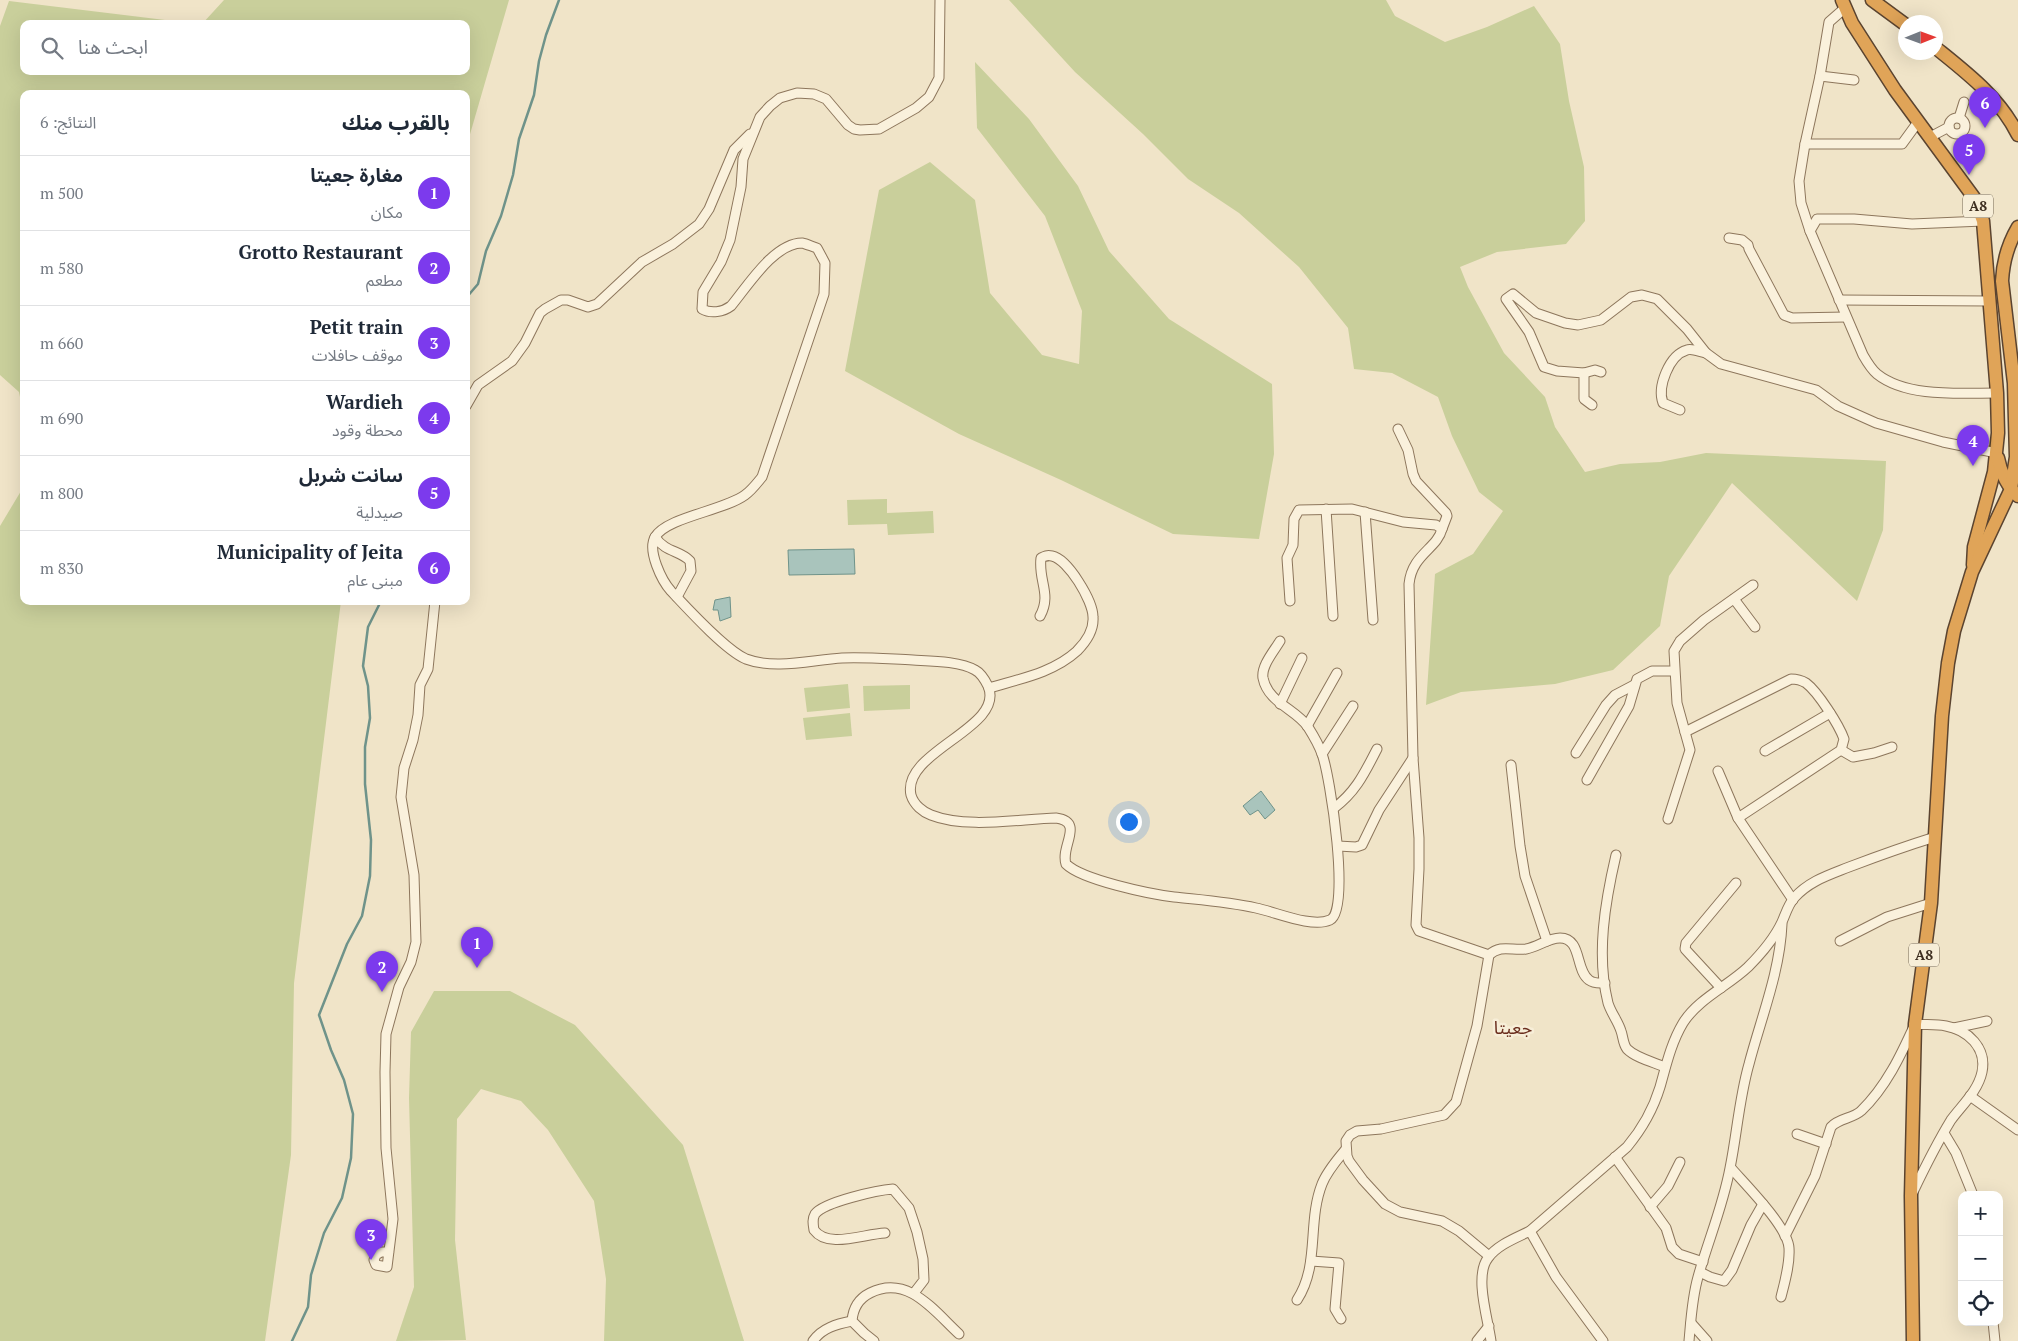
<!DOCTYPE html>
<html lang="ar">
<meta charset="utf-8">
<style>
body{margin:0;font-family:"PT Serif","Noto Sans Arabic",serif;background:#f2f2f3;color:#1f2937;direction:rtl}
.controls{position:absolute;right:15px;bottom:15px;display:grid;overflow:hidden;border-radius:10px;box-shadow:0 5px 20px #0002}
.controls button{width:45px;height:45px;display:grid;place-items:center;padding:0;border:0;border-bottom:1px solid #e0e1e3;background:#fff;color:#1f2937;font:25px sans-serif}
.compass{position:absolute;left:1898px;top:15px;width:45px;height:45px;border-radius:50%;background:#fff;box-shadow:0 5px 20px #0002;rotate:89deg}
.you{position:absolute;left:1128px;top:821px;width:18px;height:18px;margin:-12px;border:4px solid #fff;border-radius:50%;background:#1a73e8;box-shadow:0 0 0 8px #1a73e833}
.badge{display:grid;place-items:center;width:32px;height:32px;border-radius:50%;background:#7c3aed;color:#fff;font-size:16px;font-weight:700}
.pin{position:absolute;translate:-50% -41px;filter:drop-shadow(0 1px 2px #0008)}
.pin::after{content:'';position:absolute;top:26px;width:18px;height:15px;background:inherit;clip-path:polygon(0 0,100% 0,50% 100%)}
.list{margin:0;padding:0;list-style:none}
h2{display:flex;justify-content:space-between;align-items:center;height:65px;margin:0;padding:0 20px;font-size:21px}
h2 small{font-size:16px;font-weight:400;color:#747a83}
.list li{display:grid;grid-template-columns:32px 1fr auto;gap:15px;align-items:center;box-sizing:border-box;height:75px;padding:0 20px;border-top:1px solid #e0e1e3}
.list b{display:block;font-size:19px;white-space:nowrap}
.list p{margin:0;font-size:16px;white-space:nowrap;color:#747a83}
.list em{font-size:16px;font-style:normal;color:#747a83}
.icon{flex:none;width:28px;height:28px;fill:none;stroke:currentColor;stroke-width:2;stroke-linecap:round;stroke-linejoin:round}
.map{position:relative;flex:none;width:2018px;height:1341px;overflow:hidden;direction:ltr}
.search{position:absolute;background:#fff;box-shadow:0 5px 20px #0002;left:20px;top:20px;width:450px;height:55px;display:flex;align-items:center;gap:12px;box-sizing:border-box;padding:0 18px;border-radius:10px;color:#747a83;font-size:19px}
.panel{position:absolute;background:#fff;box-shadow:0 5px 20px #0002;left:20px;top:90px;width:450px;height:515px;border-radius:10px;direction:rtl}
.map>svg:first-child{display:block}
.green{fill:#c9cf9b}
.water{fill:#a9c4bc;stroke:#6f938a}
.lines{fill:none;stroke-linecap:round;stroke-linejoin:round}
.stream{stroke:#6f938a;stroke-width:2.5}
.minor-casing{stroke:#8d765c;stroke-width:11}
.highway-casing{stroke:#5b4430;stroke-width:15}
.minor{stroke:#faf1dc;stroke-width:9}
.highway{stroke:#e0a458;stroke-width:12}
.labels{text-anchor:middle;stroke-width:5;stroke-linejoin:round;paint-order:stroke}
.shield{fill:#f7eed8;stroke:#756857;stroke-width:1}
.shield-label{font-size:14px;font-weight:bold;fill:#3d2e20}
.quarter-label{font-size:18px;fill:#6b2e1e;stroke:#f7eed8}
</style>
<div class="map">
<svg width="2018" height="1341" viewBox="0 0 2018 1341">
<rect width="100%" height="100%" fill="#f0e4c8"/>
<g class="green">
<path d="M224 0H509L466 148V94H24V417L19 392 0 375V26L9 1 198 24H24V71H466V24H202Z"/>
<path d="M1009 0H1386L1395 16 1445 42 1487 27 1534 6 1560 44 1569 101 1584 167 1585 221 1566 244 1497 252 1460 267 1468 287 1504 353 1545 397 1555 427 1585 472 1620 464 1660 462 1706 453 1886 461 1883 530 1857 601 1732 483 1669 576 1660 626 1613 670 1555 684 1461 692 1426 705 1435 574 1473 554 1503 511 1479 492 1452 436 1438 397 1392 373 1354 369 1348 328 1299 267 1239 213 1188 179 1143 134 1075 72Z"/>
<path d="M975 62 1029 119 1078 186 1109 251 1169 319 1272 384 1274 454 1259 539 1173 534 1061 480 959 434 845 371 879 190 930 162 975 200 990 293 1042 355 1079 364 1082 311 1045 216 977 128Z"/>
<path d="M24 486V601H341L294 983 291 1155 265 1341H0V526Z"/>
<path d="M887 499V513L933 511 934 533 888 535 887 524 848 525 847 500Z"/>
<path d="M848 684 850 708 807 712 804 688Z"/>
<path d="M910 685V709L864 711 863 686Z"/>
<path d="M850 713 852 736 806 740 803 718Z"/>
<path d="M434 991H510L575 1025 683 1145 744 1341H604L606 1279 594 1201 548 1130 521 1101 481 1089 457 1119 455 1240 466 1340 396 1341 414 1287 409 1098 411 1032Z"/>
</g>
<g class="water">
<path d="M854 549 855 574 789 575 788 550Z"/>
<path d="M730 597 731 617 720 621 718 610H713L715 600Z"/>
<path d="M1261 791 1275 810 1265 819 1258 810 1250 815 1243 806Z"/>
</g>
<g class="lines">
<g class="stream">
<path d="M466 298 478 284 486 251 501 216 513 175 519 139 534 95 539 61 546 35 559 0"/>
<path d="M292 1341 308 1307 311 1275 324 1233 342 1198 351 1158 353 1114 344 1080 331 1050 319 1015 347 944 362 916 370 876 371 840 365 784V747L370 718 368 686 363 666 368 627 381 601"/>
</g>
<g class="minor-casing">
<g id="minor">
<path d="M940 0 939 78 929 97 916 108 879 129 860 130 854 129 848 125 826 99 814 94 797 93 780 98 770 106 760 117 743 159 741 187 730 240 721 262 703 292 702 309C711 314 723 312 731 306 747 287 774 243 802 243 807 244 813 247 817 248L825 263 824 294 762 477C757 483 752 490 745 495 723 511 667 517 655 537 647 551 662 581 671 591 687 608 725 650 746 659 775 670 811 660 842 658 866 657 889 659 913 660 930 661 960 661 975 670 981 673 985 680 988 686 1006 728 901 751 911 795 914 805 923 812 931 815 966 829 1019 819 1056 818 1085 822 1060 846 1066 864 1082 880 1150 894 1174 897 1201 900 1229 902 1256 908 1276 912 1311 928 1330 920 1351 911 1330 775 1322 754 1319 745 1313 735 1308 727 1296 709 1268 703 1263 678 1261 666 1274 651 1280 641"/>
<path d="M1845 8 1829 22 1820 76 1805 144 1799 181 1801 203 1810 231 1863 355C1867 362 1871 369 1877 374 1907 398 1961 393 1997 393"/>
<path d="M1820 76 1854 80"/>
<circle cx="1957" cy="126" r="8"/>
<path d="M1959 118 1964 102"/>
<path d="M1930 137 1949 127"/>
<path d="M1805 144H1902L1918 122"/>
<path d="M1810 231 1817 219H1854L1912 224 1983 221"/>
<path d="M1729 238 1742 240 1748 245 1749 249 1784 315 1792 318 1846 317"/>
<path d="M1839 300 1989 301"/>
<path d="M1584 373 1595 370 1601 372"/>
<path d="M1592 405 1584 399V373L1557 371 1544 367 1529 332 1506 299 1513 294 1536 313 1565 323 1578 325 1601 320 1631 297 1642 295 1657 299 1687 329 1706 353 1721 364 1816 390 1838 406 1876 423 1943 442 1997 453"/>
<path d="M466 406 478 385 512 361 525 343 540 313 545 309 561 300H568L588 307 597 304 642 262 673 244 699 224 709 209 734 150 750 134"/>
<path d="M1680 410 1663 403C1657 387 1669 355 1687 350 1692 348 1700 352 1706 353"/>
<path d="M1398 429 1408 450 1413 474 1416 481 1446 513 1447 516 1442 529"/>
<path d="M1326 509 1333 616"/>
<path d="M1365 512 1373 620"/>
<path d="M655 537C666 553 680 550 690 561L691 571 677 597"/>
<path d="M1734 599 1755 627"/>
<path d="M1290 601 1287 558 1293 545 1294 519 1299 510 1352 509 1403 522 1436 525 1442 529C1437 549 1412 554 1409 584L1413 758 1419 838V869L1416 925 1419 931 1489 955C1501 944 1512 951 1526 949 1538 947 1548 938 1560 938 1582 938 1575 970 1589 980 1594 984 1600 983 1605 983"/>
<path d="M989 688C1019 679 1053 673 1077 651 1086 642 1094 630 1093 617 1093 601 1068 559 1052 556 1047 555 1045 556 1041 558 1038 581 1052 594 1040 616"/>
<path d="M1280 704 1302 658"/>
<path d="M1307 726 1337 673"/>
<path d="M1685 732 1791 679C1797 679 1801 680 1806 683 1818 692 1839 725 1844 739L1841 750 1738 818"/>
<path d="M1841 750 1853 757 1874 753 1892 747"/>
<path d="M1765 751 1830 713"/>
<path d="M1576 753 1606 705 1615 695 1634 685"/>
<path d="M1322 754 1353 706"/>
<path d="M1511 765 1520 846 1525 876 1547 941"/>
<path d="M1718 771 1738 818 1793 900"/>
<path d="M1587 780 1629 706 1637 679 1652 671H1674"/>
<path d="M1334 808C1356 792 1365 772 1377 749"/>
<path d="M1668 819 1690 750 1677 703 1674 651 1680 641 1704 620 1753 585"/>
<path d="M1338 846 1356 847 1362 845 1379 810 1413 758"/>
<path d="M1616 855C1605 902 1596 955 1608 1003 1611 1013 1618 1021 1621 1031 1623 1036 1623 1044 1627 1049 1636 1058 1653 1062 1665 1067"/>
<path d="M1840 941 1887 917 1931 903"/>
<path d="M1721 988 1685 949 1686 943 1736 883"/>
<path d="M1954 1028 1987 1021"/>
<path d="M1970 1096 2018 1130"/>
<path d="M1944 1133 1956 1153 1973 1195"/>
<path d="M1797 1134 1826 1144"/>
<path d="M1615 1157 1666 1228 1672 1247 1679 1254 1703 1262"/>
<path d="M1731 1168C1745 1184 1788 1227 1789 1248 1790 1264 1785 1281 1781 1297"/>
<path d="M1650 1207 1668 1186 1680 1162"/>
<path d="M1530 1231 1556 1277 1603 1341"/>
<path d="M885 1233C863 1234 828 1249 814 1230 813 1224 812 1219 815 1214 824 1202 878 1190 893 1189L909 1208 917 1232 923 1259 924 1280 914 1293"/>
<path d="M1785 1236 1815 1176 1831 1127C1839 1118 1852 1119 1861 1111 1886 1087 1901 1055 1915 1024 1925 1025 1936 1024 1946 1026 1968 1030 1987 1048 1982 1072 1978 1091 1962 1105 1951 1120 1937 1143 1925 1167 1913 1192"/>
<path d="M389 1252H381L376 1255 374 1260 376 1265 387 1267 393 1219 386 1148 385 1072 386 1034 399 987 411 962 416 942 414 875 401 797 404 768 413 740 418 715 420 685 428 669 435 601"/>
<path d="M1489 1256 1459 1231 1442 1221 1400 1212 1385 1204 1363 1180 1349 1161 1347 1156 1346 1141 1350 1135 1357 1131 1381 1129 1444 1115 1456 1102 1477 1026 1489 955"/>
<path d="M1311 1261 1339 1263 1335 1309 1341 1319"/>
<path d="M1700 1272 1710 1277 1724 1281 1732 1270 1751 1225 1763 1204"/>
<path d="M1297 1300C1320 1265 1307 1222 1322 1184 1327 1171 1337 1160 1346 1149"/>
<path d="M1993 1322 1995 1341"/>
<path d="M1691 1323 1707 1341"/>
<path d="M813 1341C822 1328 837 1324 852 1321"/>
<path d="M874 1341 864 1333 852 1321C853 1308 858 1299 870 1293 908 1274 934 1311 959 1334"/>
<path d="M1477 1341 1489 1326"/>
<path d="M1491 1341C1488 1319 1474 1276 1488 1258 1497 1245 1516 1238 1530 1231L1627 1147C1642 1129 1653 1110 1660 1087 1666 1066 1671 1043 1683 1023 1698 999 1728 986 1748 967 1762 953 1774 939 1782 922 1786 913 1788 905 1794 898 1809 881 1829 875 1849 867 1878 856 1906 846 1935 837"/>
<path d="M1689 1341C1691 1319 1692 1298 1698 1277 1708 1241 1723 1206 1730 1168 1737 1134 1739 1099 1749 1064 1761 1018 1780 972 1782 924"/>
</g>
</g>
<g class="highway-casing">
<g id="highway">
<path d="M1842 0 1852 23 1895 90 1975 199 1983 221 1997 393 1998 433 1994 472 1974 547 1973 565"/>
<path d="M1872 0 1906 25"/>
<path d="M1936 48C1967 73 2000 98 2018 135"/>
<path d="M1998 458C2001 473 2006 485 2018 496"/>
<path d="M1913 1341 1911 1196 1915 1024 1931 903 1942 716 1948 663 1954 631 1972 572 2011 489 2016 457 2014 383 2002 281C2003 261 2008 244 2018 227"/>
</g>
</g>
<use href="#minor" class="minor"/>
<use href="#highway" class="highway"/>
</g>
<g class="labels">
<g class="shield">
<rect x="1963" y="194.5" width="30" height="23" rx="4"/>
<rect x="1909" y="943.5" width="30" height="23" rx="4"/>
</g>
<g class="shield-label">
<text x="1978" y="211">A8</text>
<text x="1924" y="960">A8</text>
</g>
<g class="quarter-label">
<text x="1513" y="1034">جعيتا</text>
</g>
</g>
</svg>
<div class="controls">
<button>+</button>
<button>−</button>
<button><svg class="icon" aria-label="locate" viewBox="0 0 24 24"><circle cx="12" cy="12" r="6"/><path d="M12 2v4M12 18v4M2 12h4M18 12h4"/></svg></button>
</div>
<svg class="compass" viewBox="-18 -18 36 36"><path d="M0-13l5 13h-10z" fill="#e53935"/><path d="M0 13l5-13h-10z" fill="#747a83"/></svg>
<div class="you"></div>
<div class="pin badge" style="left:477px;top:968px">1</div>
<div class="pin badge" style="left:382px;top:992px">2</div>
<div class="pin badge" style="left:371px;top:1260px">3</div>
<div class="pin badge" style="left:1973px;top:466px">4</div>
<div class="pin badge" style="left:1969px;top:175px">5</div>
<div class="pin badge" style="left:1985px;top:128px">6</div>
<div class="search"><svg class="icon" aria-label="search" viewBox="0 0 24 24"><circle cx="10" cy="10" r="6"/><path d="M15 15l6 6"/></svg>ابحث هنا</div>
<section class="panel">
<h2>بالقرب منك<small>النتائج: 6</small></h2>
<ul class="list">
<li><span class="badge">1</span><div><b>مغارة جعيتا</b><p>مكان</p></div><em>500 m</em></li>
<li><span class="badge">2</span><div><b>Grotto Restaurant</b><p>مطعم</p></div><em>580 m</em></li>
<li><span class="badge">3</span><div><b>Petit train</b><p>موقف حافلات</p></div><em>660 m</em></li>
<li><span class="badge">4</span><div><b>Wardieh</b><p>محطة وقود</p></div><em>690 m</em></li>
<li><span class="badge">5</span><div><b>سانت شربل</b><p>صيدلية</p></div><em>800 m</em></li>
<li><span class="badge">6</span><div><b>Municipality of Jeita</b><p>مبنى عام</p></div><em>830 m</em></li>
</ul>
</section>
</div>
